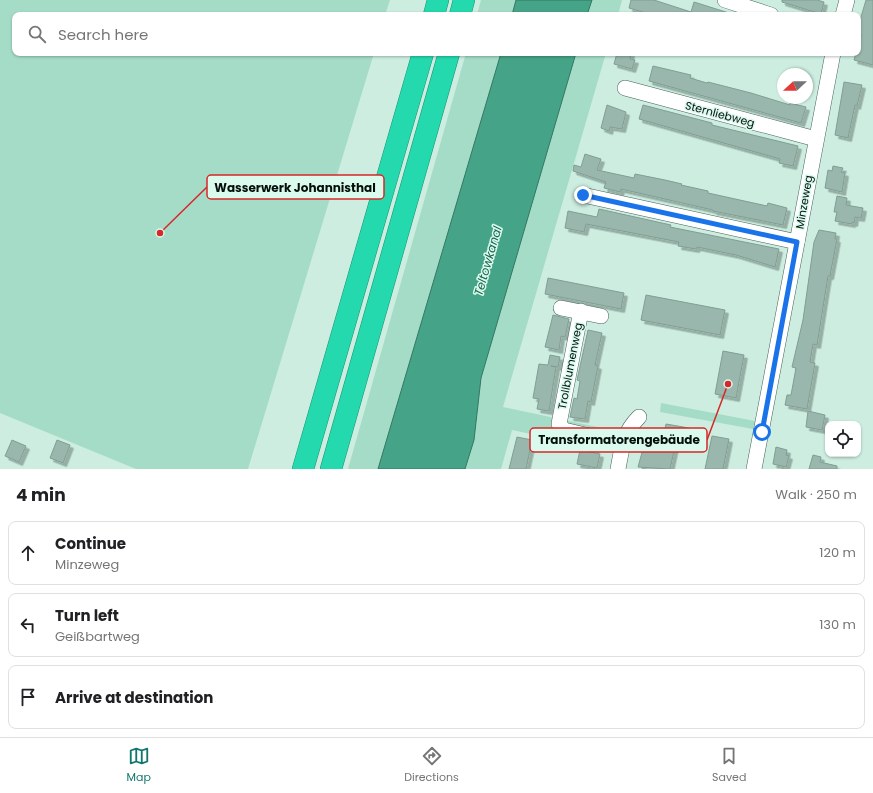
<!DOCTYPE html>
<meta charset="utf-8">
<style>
body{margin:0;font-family:Poppins,sans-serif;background:#f6f6f6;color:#202124}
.controls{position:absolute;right:12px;bottom:12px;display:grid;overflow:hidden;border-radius:8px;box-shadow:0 1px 3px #0004}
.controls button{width:36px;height:36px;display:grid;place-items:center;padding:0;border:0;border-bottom:1px solid #e0e0e0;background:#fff;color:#202124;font:20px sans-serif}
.compass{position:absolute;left:777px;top:68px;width:36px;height:36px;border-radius:50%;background:#fff;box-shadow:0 1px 3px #0004;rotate:248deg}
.stop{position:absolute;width:12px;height:12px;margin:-9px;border:3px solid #1a73e8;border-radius:50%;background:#fff}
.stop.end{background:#1a73e8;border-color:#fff;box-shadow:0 1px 4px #0008}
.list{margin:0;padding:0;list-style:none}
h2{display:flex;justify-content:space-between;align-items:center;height:52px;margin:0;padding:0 16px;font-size:17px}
h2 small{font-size:13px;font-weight:400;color:#757577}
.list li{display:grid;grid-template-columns:26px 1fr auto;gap:12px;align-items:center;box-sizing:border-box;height:64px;margin:0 8px 8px;padding:0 8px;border:1px solid #e0e0e0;border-radius:8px}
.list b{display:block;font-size:15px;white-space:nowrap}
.list p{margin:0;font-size:13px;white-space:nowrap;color:#757577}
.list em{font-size:13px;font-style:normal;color:#757577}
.icon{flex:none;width:22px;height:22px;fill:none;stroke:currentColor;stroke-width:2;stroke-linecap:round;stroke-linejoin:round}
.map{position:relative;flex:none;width:873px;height:469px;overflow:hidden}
.search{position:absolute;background:#fff;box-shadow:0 1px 3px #0004;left:12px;right:12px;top:12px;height:44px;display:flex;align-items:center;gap:10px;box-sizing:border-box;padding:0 14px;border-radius:8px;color:#757577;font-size:15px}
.sheet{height:268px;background:#fff}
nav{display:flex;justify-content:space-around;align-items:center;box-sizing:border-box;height:56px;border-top:1px solid #e0e0e0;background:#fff;font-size:11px;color:#757577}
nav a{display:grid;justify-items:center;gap:2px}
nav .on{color:#0f766e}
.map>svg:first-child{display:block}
.green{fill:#a5dcc8}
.water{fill:#45a487;stroke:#327762}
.building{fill:#99b7ac;stroke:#809e93;filter:url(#shadow)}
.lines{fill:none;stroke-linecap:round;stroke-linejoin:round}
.minor-casing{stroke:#466258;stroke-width:16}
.highway-casing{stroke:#199274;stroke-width:22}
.minor{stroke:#fff;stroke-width:15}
.highway{stroke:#24d9ad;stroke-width:21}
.route{stroke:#1a73e8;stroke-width:5}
.labels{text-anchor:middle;stroke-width:3;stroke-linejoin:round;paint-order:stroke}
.street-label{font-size:11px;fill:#050f0b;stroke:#d9faed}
.water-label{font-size:12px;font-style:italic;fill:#19624e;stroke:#d9faed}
.leader{fill:none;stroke:#d62828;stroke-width:1.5}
.callout-dot{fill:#d62828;stroke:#d9faed;stroke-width:1.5}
.callout{fill:#d9faed;stroke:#d62828;stroke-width:1.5}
.callout-label{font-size:12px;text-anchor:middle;font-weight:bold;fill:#050f0b}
</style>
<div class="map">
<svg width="873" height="469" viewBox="0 0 873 469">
<defs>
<filter id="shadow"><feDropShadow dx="3.5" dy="3.5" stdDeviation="0" flood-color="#0004"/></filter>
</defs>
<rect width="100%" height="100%" fill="#ccede0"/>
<g class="green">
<path d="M0 0H390L385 15H15V53H374L248 469H136L0 413Z"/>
<path d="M481 0H516L512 15H477Z"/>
<path d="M592 0H622L618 15H587Z"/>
<path d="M466 53H501L378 469H348Z"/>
<path d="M576 53H606L503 407 616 431 612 451 512 430 501 469H465L474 440 481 378Z"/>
<path d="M661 403 755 421 753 429 660 412Z"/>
</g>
<g class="water">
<path d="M516 0H592L587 15H512Z"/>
<path d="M501 53H576L481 378 474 440 465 469H378Z"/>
</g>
<g class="building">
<path d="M631 0H654L691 12 694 2 729 13 728 15H653L629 8Z"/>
<path d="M782 0H817L824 2 821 14 782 2Z"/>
<path d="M866 0H873V65L854 60 856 53H858L861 34 858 33V27Z"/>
<path d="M617 53H631L630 59 635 60 632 69 614 64Z"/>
<path d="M653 66 691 75 690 78 707 83 708 82 751 93 790 105V103L806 107 801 123 649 81Z"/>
<path d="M844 82 862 85 857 106 855 105 848 138 835 135Z"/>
<path d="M607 105 626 112 622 129 610 127 609 131 601 128Z"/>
<path d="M643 105 712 123V125L798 146 793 166 779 163 780 159 639 119Z"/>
<path d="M585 154 601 159 597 170 634 178 635 174 665 180 682 184 681 185 708 191V193L767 206 768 203 787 208 783 225 713 211V210L621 189 620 192 604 188 606 182 573 171 574 165 581 167Z"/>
<path d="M833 166 843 168 841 172 845 173 842 192 825 188 828 170 832 171Z"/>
<path d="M837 196 847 198 846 205 863 208 861 218 855 217 854 223 852 222V224L835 221 837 212H834Z"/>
<path d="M599 209 671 225 670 227 779 249 775 267 736 255 697 247 696 249 678 246 679 242 586 224 584 232 565 228 568 211 597 217Z"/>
<path d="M819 230 836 233 835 239H837L830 276H828L817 345 813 344 810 362 815 363 807 409 785 405 787 395H791L796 368 792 367 803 320 814 242Z"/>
<path d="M548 278 624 293 621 309 545 294Z"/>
<path d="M646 295 725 310 720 335 641 320Z"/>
<path d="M553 315 569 319 565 337 561 336 559 350 545 347Z"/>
<path d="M588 330 602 333 595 365 598 366 591 402 588 401 585 419 570 417 574 398 577 399 580 381 577 380Z"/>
<path d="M723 351 744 355 736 398 715 394Z"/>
<path d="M550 355 560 357 558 367 551 366 556 367 549 411 537 409 539 399 533 398 539 364 548 365Z"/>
<path d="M808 411 825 415 822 430 806 427Z"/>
<path d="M666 424 689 428 685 448 675 446 670 469 638 467 643 449 660 452Z"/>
<path d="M712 436 729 439 723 469H705Z"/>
<path d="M517 437 532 440 526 469H509Z"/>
<path d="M12 440 26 446 19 462 5 456Z"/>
<path d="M57 440 70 445 63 463 50 458Z"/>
<path d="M776 447 787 450 786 455 789 456 786 467 773 464Z"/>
<path d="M580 450 600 454 597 468 577 464Z"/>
<path d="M813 455 821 457 820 462 837 466V469H809Z"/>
</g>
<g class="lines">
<g class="minor-casing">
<g id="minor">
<path d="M725 0 771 15"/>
<path d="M843 15 847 0"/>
<path d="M625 88 816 139"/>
<path d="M583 195 797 242"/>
<path d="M561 308 601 316"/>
<path d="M581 311 559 424 564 430 623 444"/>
<path d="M618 469C622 448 623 433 639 417"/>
<path d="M754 469 833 53"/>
</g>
</g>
<g class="highway-casing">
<g id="highway">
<path d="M434 15 438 0"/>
<path d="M460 15 464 0"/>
<path d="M303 469 423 53"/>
<path d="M331 469 449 53"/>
</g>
</g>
<use href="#minor" class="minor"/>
<use href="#highway" class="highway"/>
</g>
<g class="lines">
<path class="route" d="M583 195 797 242 762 432"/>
</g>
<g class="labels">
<g class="street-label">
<text transform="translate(720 114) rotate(15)" y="4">Sternliebweg</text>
<text transform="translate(804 202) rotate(-80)" y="4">Minzeweg</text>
<text transform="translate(570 366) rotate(-79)" y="4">Trollblumenweg</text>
</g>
<g class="water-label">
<text transform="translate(488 261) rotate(-74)" y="4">Teltowkanal</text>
</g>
</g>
<path class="leader" d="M160 233L207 187M728 384L707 440"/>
<g class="callout-dot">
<circle cx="160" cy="233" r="4"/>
<circle cx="728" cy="384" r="4"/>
</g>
<g class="callout">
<rect x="207" y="175" width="177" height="24" rx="4"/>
<rect x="530" y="428" width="177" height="24" rx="4"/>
</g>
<g class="callout-label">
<text x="295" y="192">Wasserwerk Johannisthal</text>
<text x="619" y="444">Transformatorengebäude</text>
</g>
</svg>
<div class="controls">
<button><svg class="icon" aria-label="locate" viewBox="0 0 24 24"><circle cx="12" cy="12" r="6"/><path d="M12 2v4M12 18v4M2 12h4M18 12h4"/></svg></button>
</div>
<svg class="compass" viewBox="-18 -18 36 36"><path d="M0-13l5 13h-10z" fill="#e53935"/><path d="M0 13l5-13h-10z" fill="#757577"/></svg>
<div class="stop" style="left:762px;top:432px"></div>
<div class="stop end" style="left:583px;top:195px"></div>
<div class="search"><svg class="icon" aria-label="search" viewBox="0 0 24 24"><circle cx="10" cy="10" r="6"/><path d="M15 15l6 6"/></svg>Search here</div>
</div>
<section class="sheet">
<h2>4 min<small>Walk · 250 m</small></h2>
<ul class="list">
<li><svg class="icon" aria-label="ahead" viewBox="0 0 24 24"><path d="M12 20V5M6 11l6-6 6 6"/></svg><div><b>Continue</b><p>Minzeweg</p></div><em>120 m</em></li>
<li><svg class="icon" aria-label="left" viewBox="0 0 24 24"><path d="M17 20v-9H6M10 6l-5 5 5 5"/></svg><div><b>Turn left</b><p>Geißbartweg</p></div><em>130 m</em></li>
<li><svg class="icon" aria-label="arrive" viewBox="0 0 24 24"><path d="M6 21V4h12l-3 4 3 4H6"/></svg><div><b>Arrive at destination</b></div></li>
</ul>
</section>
<nav>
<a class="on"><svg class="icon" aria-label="map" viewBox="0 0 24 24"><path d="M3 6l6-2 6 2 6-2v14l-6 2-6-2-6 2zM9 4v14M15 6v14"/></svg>Map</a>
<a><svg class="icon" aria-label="directions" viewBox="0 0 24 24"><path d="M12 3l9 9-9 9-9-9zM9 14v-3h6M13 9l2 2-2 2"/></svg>Directions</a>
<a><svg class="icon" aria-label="saved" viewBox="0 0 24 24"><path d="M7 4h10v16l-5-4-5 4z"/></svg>Saved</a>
</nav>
